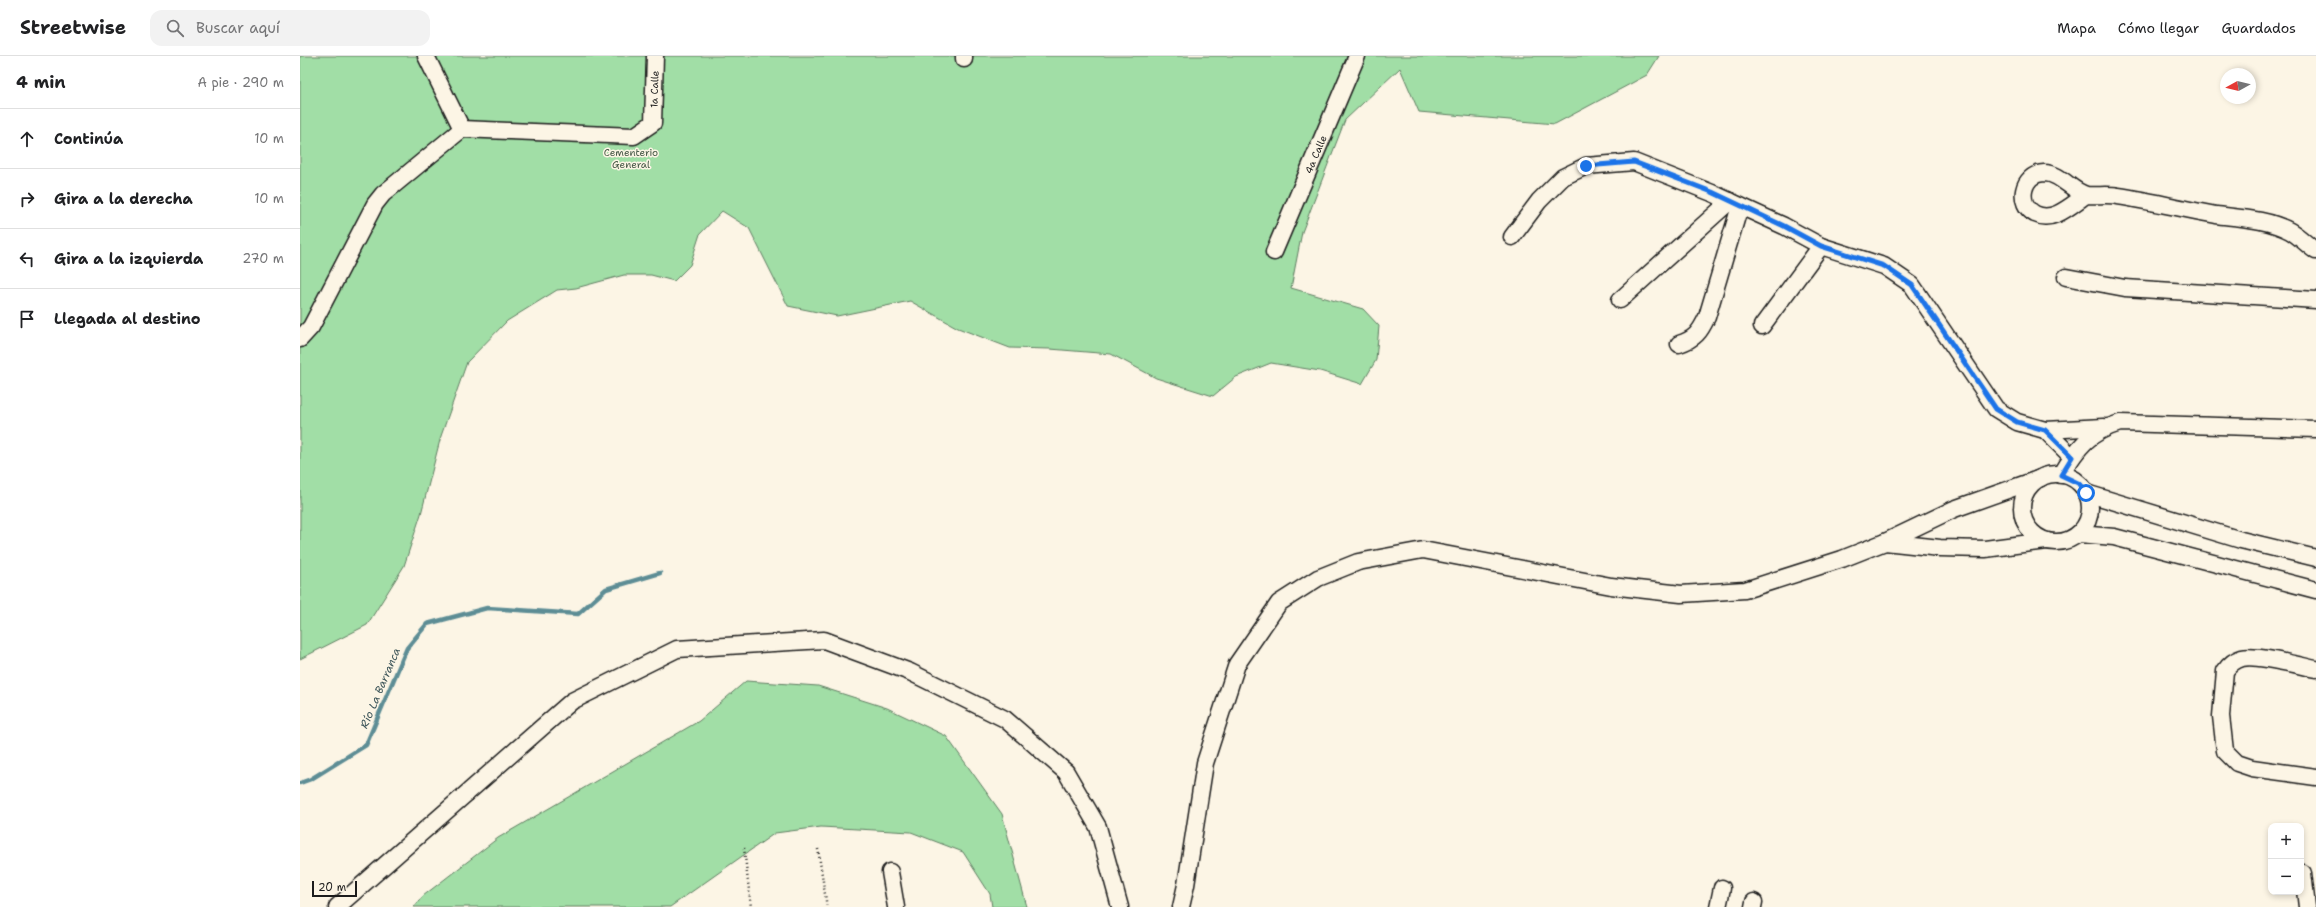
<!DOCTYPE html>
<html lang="es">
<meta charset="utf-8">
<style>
body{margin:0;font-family:"Shantell Sans",sans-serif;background:#f2f2f2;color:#202124}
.controls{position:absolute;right:12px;bottom:12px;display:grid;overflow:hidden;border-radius:8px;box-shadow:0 2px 6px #0003}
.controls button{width:36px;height:36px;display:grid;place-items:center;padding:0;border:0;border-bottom:1px solid #e0e0e0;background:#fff;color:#202124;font:20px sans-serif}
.compass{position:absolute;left:1920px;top:12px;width:36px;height:36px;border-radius:50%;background:#fff;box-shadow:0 2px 6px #0003;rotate:262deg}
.scale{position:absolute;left:12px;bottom:10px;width:45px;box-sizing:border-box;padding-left:4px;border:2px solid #1c1c1c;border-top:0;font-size:11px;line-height:14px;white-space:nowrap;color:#1c1c1c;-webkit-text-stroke:3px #fcf5e5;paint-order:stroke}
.stop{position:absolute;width:12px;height:12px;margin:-9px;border:3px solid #1a73e8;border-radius:50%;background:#fff}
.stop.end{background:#1a73e8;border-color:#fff;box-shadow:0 1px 4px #0008}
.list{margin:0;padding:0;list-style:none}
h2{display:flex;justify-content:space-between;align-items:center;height:52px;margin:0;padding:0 16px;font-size:17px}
h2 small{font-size:13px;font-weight:400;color:#757577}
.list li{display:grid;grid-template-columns:26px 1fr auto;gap:12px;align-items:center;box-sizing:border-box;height:60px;padding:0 16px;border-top:1px solid #e0e0e0}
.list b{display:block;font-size:15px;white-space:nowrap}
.list em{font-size:13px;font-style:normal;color:#757577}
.icon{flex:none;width:22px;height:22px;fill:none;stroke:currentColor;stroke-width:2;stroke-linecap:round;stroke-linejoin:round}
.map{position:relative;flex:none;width:2016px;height:851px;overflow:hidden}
header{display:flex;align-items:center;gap:24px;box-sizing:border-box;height:56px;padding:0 20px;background:#fff;border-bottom:1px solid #e0e0e0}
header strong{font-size:19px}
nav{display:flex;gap:22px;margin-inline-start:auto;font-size:14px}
.search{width:280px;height:36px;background:#f2f2f2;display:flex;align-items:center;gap:10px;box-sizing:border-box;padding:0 14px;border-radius:12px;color:#757577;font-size:15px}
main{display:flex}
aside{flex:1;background:#fff}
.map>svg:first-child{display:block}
.green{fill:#a1dea6;stroke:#5e7d61}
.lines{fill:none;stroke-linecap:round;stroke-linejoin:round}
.stream{stroke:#5d8d95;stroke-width:4.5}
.minor-casing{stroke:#1c1c1c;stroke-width:19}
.path{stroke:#1c1c1c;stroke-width:2.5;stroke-dasharray:1 3;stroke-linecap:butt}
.minor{stroke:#fcf5e5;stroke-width:16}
.route{stroke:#1a73e8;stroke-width:5}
.labels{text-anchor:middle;stroke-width:3;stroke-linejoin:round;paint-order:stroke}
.street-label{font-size:10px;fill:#1c1c1c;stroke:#fcf5e5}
.park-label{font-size:10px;fill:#445645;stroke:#fcf5e5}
.water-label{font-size:11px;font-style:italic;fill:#3d5559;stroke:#fcf5e5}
</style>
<header>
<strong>Streetwise</strong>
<div class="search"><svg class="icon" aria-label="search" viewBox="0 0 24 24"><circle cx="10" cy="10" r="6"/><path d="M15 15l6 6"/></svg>Buscar aquí</div>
<nav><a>Mapa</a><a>Cómo llegar</a><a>Guardados</a></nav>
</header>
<main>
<aside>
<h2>4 min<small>A pie · 290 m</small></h2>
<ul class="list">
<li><svg class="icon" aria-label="ahead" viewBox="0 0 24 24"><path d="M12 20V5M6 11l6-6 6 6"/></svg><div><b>Continúa</b></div><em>10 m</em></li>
<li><svg class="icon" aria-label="right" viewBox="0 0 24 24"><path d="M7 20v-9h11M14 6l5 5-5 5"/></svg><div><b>Gira a la derecha</b></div><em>10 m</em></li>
<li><svg class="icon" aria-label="left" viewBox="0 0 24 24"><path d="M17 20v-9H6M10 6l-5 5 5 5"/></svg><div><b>Gira a la izquierda</b></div><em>270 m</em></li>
<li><svg class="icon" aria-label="arrive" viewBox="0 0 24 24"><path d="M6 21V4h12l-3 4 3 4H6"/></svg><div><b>Llegada al destino</b></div></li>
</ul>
</aside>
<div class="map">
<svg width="2016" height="851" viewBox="0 0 2016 851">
<rect width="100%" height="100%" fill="#fcf5e5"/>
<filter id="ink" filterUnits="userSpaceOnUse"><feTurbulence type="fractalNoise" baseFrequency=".025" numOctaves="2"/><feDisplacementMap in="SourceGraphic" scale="8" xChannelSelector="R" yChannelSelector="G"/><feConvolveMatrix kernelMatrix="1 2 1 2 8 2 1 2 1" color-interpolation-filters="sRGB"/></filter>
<g filter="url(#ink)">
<g class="green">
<path d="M0 0H1359L1347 19 1255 68 1119 56 1100 12 1045 64 1002 176 991 232 1063 253 1079 270 1076 304 1062 328 1020 315 971 307 936 321 913 340 856 322 811 298 750 293 710 292 658 272 610 245 537 260 488 250 449 172 422 155 400 178 390 209 374 225 351 219H324L276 232 257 234 207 265 167 306 141 380 121 458 104 510 67 569 0 603Z"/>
<path d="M446 625 518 630 587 652 646 680 702 758 727 851H692L690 838 663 796 611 776 521 771 475 777 370 851H114L123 840 198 782 399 665Z"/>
</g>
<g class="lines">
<path class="stream" d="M0 727 11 723 66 689 107 592 127 568 187 552 278 558 306 533 360 517"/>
<g class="minor-casing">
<g id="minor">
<path d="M126 0 162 73"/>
<path d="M664 3V0"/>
<path d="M1786 139C1771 149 1754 167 1735 158 1716 148 1722 118 1744 117 1761 117 1772 136 1787 139 1797 140 1808 138 1818 140 1851 145 1883 153 1916 159 1940 162 1968 163 1990 175 1999 180 2007 189 2016 195"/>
<path d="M1212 181 1239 145 1263 121 1286 110 1334 106 1412 137 1484 170 1521 190 1584 210 1612 229 1696 353 1717 366 1745 374 1772 401"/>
<path id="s1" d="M974 196 1057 0"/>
<path d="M1766 221 1825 232 2016 244"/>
<path d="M1320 244 1430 145"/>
<path d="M1462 270 1521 190"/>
<path id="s2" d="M0 283 11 271 75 148 83 138 162 73 334 80 353 67 355 0"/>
<path d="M1379 288C1395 283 1400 276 1407 261L1440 150"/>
<path d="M1745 374 1804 371"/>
<circle cx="1756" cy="452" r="34"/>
<path d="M1761 419C1777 392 1789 376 1820 367L2016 373"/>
<path d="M1786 437 1941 484 2016 502"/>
<path d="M1779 478 1814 481 2016 534"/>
<path d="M1585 486 1640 492 1685 493 1746 485"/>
<path d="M2016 613C2001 610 1956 598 1942 602 1935 604 1929 609 1925 615L1921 660 1925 695 1937 707 1952 712 2016 721"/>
<path d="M590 816 596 851"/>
<path d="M2003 817 2007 851"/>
<path d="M37 851 272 645 377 593 524 584 610 616 705 663 766 716 798 771 820 851"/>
<path d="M881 851 886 829 905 707 937 608 979 547 1018 522 1058 506 1123 494 1311 530 1381 538 1445 534 1542 503 1585 486 1654 453 1741 422"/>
<path d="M1418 851 1422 832"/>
<path d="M1453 851 1454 846"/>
</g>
</g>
<g class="path">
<path d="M444 792 451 851"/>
<path d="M518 793 527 851"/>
</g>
<use href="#minor" class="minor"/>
</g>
</g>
<g class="lines" filter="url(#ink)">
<path class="route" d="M1286 110 1334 106 1412 136 1484 170 1521 190 1584 210 1612 229 1696 353 1717 366 1745 374 1772 401 1761 419 1780 428 1786 437"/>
</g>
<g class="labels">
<g class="street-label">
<text dy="4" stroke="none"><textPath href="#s2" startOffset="499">1a Calle</textPath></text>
<text dy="4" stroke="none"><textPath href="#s1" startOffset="106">4a Calle</textPath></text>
</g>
<g class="park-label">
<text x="331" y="100">Cementerio<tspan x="331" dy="12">General</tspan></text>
</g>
<g class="water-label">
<text transform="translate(80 632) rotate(-67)" y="4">Río La Barranca</text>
</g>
</g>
</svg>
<div class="controls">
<button>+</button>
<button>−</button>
</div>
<svg class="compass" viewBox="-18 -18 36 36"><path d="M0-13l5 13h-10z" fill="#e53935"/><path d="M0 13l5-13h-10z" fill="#757577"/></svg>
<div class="scale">20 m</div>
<div class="stop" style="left:1786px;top:437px"></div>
<div class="stop end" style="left:1286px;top:110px"></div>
</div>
</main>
